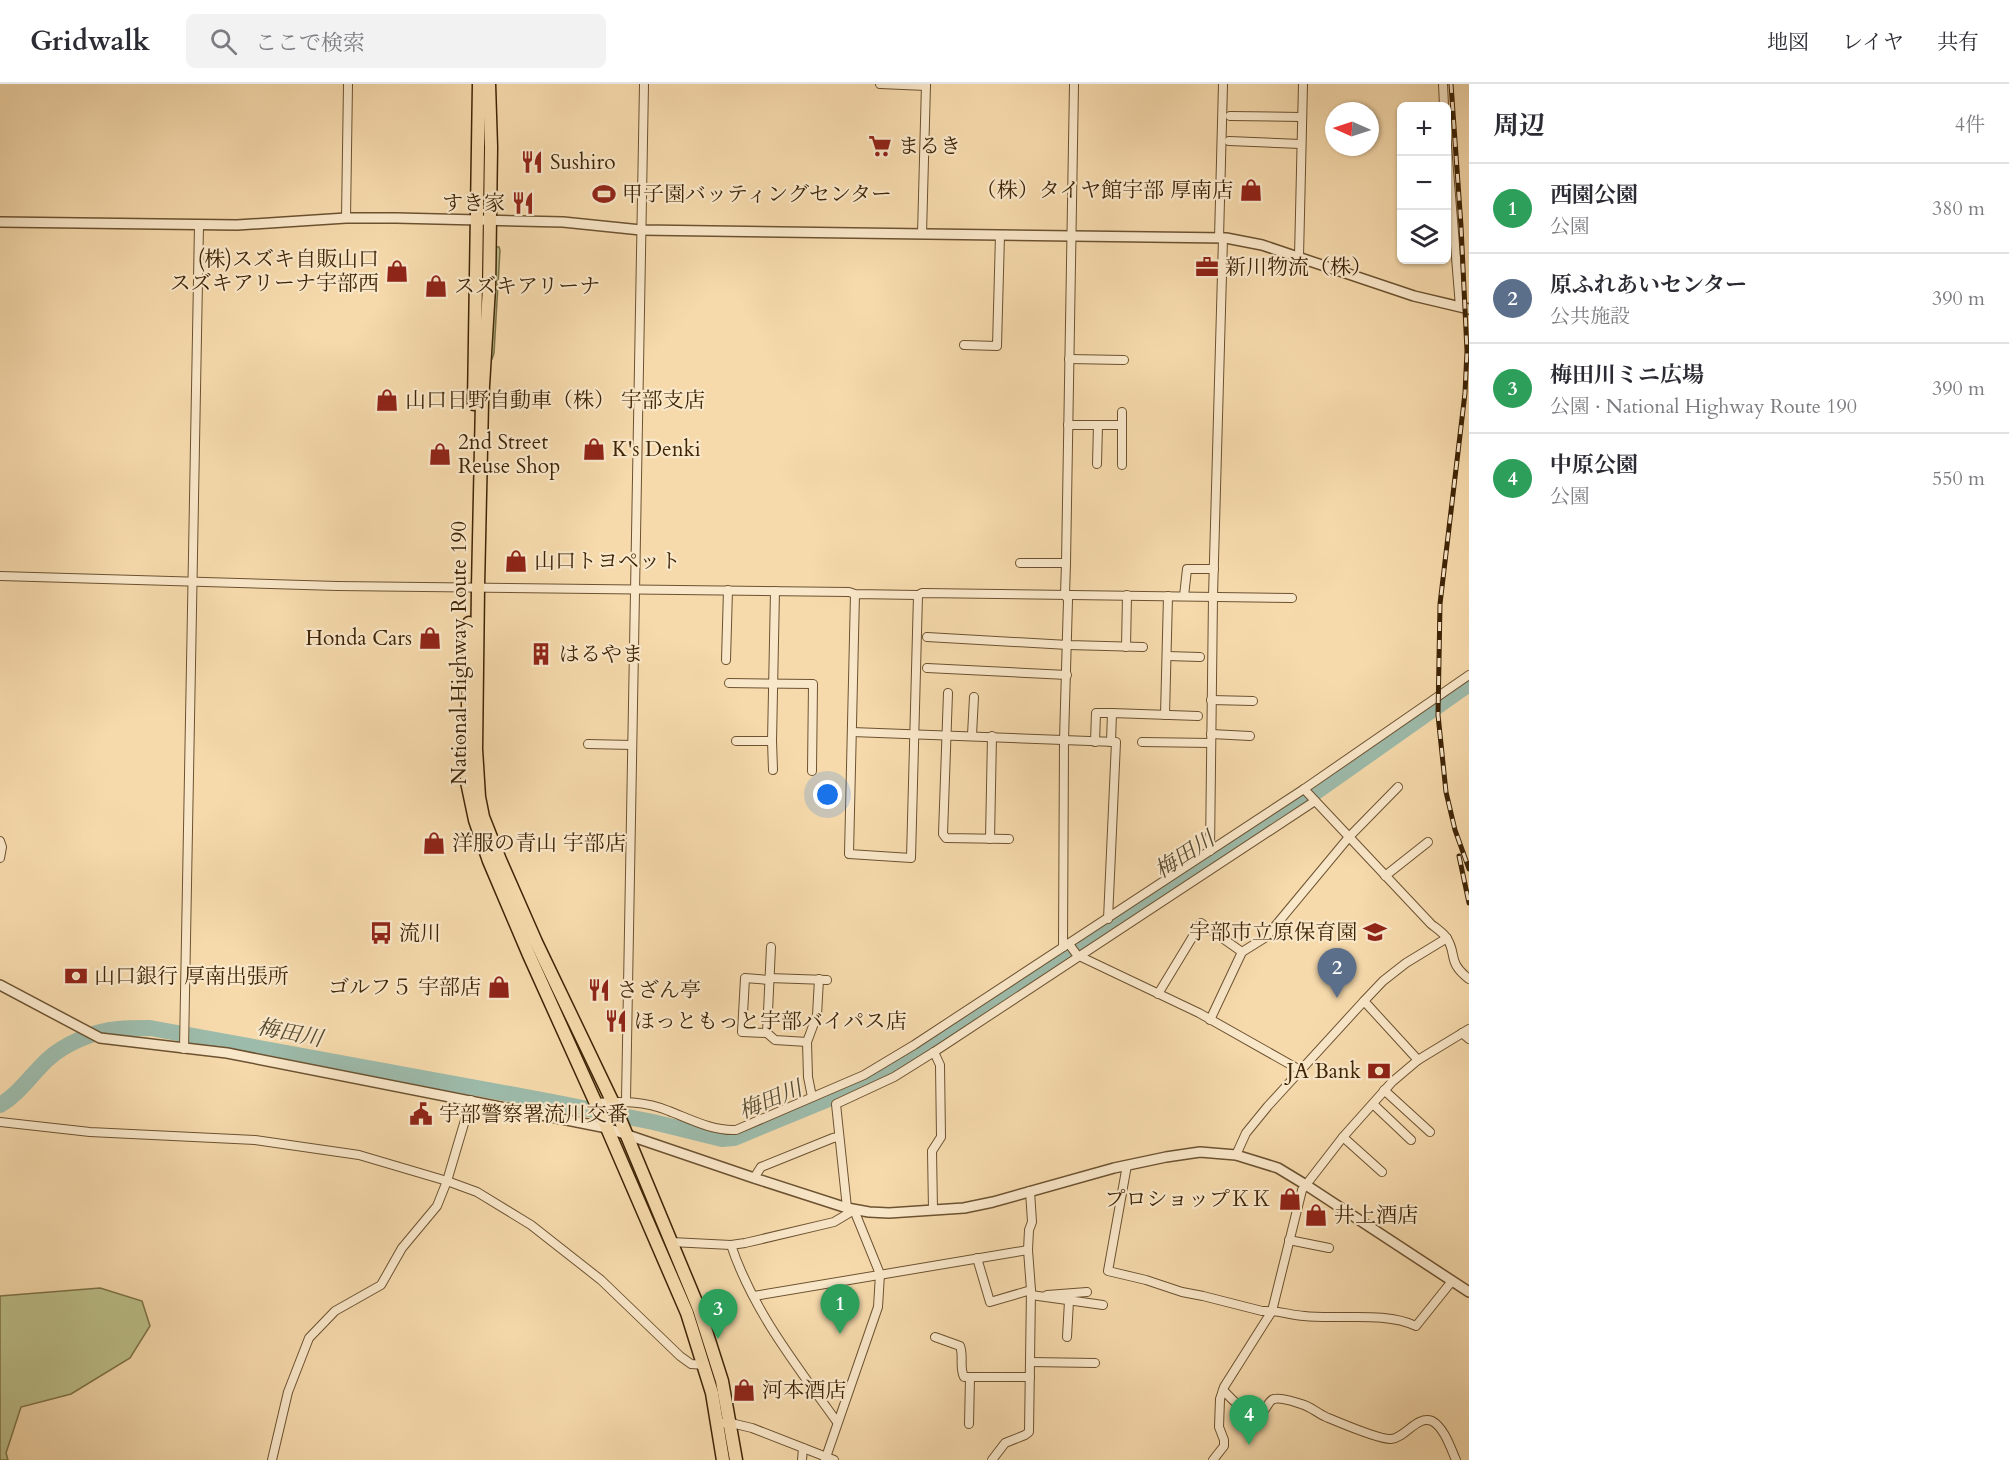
<!DOCTYPE html>
<html lang="ja">
<meta charset="utf-8">
<style>
body{margin:0;font-family:Cardo,"Noto Serif JP",serif;background:#f2f2f3;color:#2b2b33}
.controls{position:absolute;right:18px;top:18px;display:grid;overflow:hidden;border-radius:9px;box-shadow:0 2px 4px #0004}
.controls button{width:54px;height:54px;display:grid;place-items:center;padding:0;border:0;border-bottom:2px solid #e1e1e2;background:#fff;color:#2b2b33;font:30px sans-serif}
.compass{position:absolute;left:1325px;top:18px;width:54px;height:54px;border-radius:50%;background:#fff;box-shadow:0 2px 4px #0004;rotate:273deg}
.you{position:absolute;left:828px;top:711px;width:21px;height:21px;margin:-15px;border:4px solid #fff;border-radius:50%;background:#1a73e8;box-shadow:0 0 0 9px #1a73e833}
.badge{display:grid;place-items:center;width:39px;height:39px;border-radius:50%;background:#7c3aed;color:#fff;font-size:20px;font-weight:700}
.pin{position:absolute;translate:-50% -50px;filter:drop-shadow(0 2px 3px #0008)}
.pin::after{content:'';position:absolute;top:32px;width:21px;height:18px;background:inherit;clip-path:polygon(0 0,100% 0,50% 100%)}
.list{margin:0;padding:0;list-style:none}
h2{display:flex;justify-content:space-between;align-items:center;height:78px;margin:0;padding:0 24px;font-size:26px}
h2 small{font-size:20px;font-weight:400;color:#7c7c81}
.list li{display:grid;grid-template-columns:39px 1fr auto;gap:18px;align-items:center;box-sizing:border-box;height:90px;padding:0 24px;border-top:2px solid #e1e1e2}
.list b{display:block;font-size:22px;white-space:nowrap}
.list p{margin:0;font-size:20px;white-space:nowrap;color:#7c7c81}
.list em{font-size:20px;font-style:normal;color:#7c7c81}
.icon{flex:none;width:33px;height:33px;fill:none;stroke:currentColor;stroke-width:2;stroke-linecap:round;stroke-linejoin:round}
.map{position:relative;flex:none;width:1469px;height:1376px;overflow:hidden}
header{display:flex;align-items:center;gap:36px;box-sizing:border-box;height:84px;padding:0 30px;background:#fff;border-bottom:2px solid #e1e1e2}
header strong{font-size:28px}
nav{display:flex;gap:33px;margin-inline-start:auto;font-size:21px}
.search{width:420px;height:54px;background:#f2f2f3;display:flex;align-items:center;gap:15px;box-sizing:border-box;padding:0 21px;border-radius:9px;color:#7c7c81;font-size:22px}
main{display:flex}
aside{flex:1;background:#fff}
.map>svg:first-child{display:block}
.green{fill:#bcc08a;stroke:#7d7248;stroke-width:1.5}
.lines{fill:none;stroke-linecap:round;stroke-linejoin:round}
.river{stroke:#9dbbab;stroke-width:16}
.minor-casing{stroke:#6c5230;stroke-width:10}
.tertiary-casing{stroke:#6c5230;stroke-width:12}
.trunk-casing{stroke:#3e2406;stroke-width:15}
.minor{stroke:#f9e7c9;stroke-width:8}
.tertiary{stroke:#f9e7c9;stroke-width:9}
.trunk{stroke:#f6daac;stroke-width:12}
.rail-casing{stroke:#3e2406;stroke-width:5}
.rail{stroke:#f9e7c9;stroke-width:3;stroke-dasharray:9;stroke-linecap:butt}
.labels{text-anchor:middle;stroke-width:4.5;stroke-linejoin:round;paint-order:stroke}
.poi-label{font-size:21px;fill:#3e2406;stroke:#f9e7c9;text-anchor:start}
.street-label{font-size:21px;fill:#3e2406;stroke:#f9e7c9}
.water-label{font-size:22px;font-style:italic;fill:#564a2f;stroke:#f9e7c9}
</style>
<header>
<strong>Gridwalk</strong>
<div class="search"><svg class="icon" aria-label="search" viewBox="0 0 24 24"><circle cx="10" cy="10" r="6"/><path d="M15 15l6 6"/></svg>ここで検索</div>
<nav><a>地図</a><a>レイヤ</a><a>共有</a></nav>
</header>
<main>
<div class="map">
<svg width="1469" height="1376" viewBox="0 0 1469 1376">
<rect width="100%" height="100%" fill="#f6daac"/>
<filter id="stains"><feTurbulence type="fractalNoise" baseFrequency=".00333" numOctaves="4"/><feColorMatrix values="0 0 0 0 .2 0 0 0 0 .09 0 0 0 0 .02 0 0 0 .5 -.17"/></filter>
<radialGradient id="worn" r=".72"><stop offset=".6" stop-color="#630" stop-opacity="0"/><stop offset="1" stop-color="#630" stop-opacity=".3"/></radialGradient>
<g class="green">
<path d="M496 163H499L500 166 494 269 492 275H490Z"/>
<path d="M100 1204 142 1217 150 1242 130 1274 71 1310 21 1323 6 1369 8 1376H0V1212Z"/>
</g>
<g class="lines">
<path class="river" d="M0 1021C19 1010 31 991 47 976 64 960 94 947 118 945 129 944 140 944 150 944L553 1018 653 1038 722 1055 734 1054 848 1007 892 985 1272 739 1469 600"/>
<g class="minor-casing">
<g id="minor">
<path d="M880 0 926 2"/>
<path d="M1443 0 1444 22"/>
<path d="M1230 32 1302 33"/>
<path d="M1446 49 1460 223"/>
<path d="M1229 57 1301 60"/>
<path d="M346 134 348 0"/>
<path d="M922 150 926 0"/>
<path d="M1219 154 1223 0"/>
<path d="M1299 173 1303 0"/>
<path d="M964 261 997 262 1000 151"/>
<path d="M1069 275 1124 276"/>
<path d="M1068 341H1122"/>
<path d="M1097 380 1098 341"/>
<path d="M1122 381V328"/>
<path d="M1020 479H1066"/>
<path d="M0 492 337 502 849 508 855 510 918 511 911 774 849 770 855 510"/>
<path d="M918 511 922 509 1292 514"/>
<path d="M1184 512 1187 485H1214"/>
<path d="M927 553 1068 561 1143 563"/>
<path d="M1126 563 1127 511"/>
<path d="M1167 572 1200 573"/>
<path d="M726 576 728 506"/>
<path d="M927 584 1067 591"/>
<path d="M729 599 813 600 812 687"/>
<path d="M948 609 943 750 946 754 1009 755"/>
<path d="M1211 616 1253 617"/>
<path d="M1165 631 1168 512"/>
<path d="M852 648 1116 658 1108 835"/>
<path d="M1211 650 1250 652"/>
<path d="M972 651 974 613"/>
<path d="M736 657H772"/>
<path d="M1095 658 1096 629H1112"/>
<path d="M1111 658 1112 629 1198 632"/>
<path d="M1142 658 1211 659"/>
<path d="M588 660 632 661"/>
<path d="M773 686 772 657 775 507"/>
<path d="M1304 705 1431 840C1436 844 1442 848 1446 853 1458 870 1446 877 1469 895"/>
<path d="M990 755 992 652"/>
<path d="M0 757 2 763 0 774"/>
<path d="M1210 767 1213 512 1223 154"/>
<path d="M1385 792 1428 758"/>
<path d="M1069 860 1077 871 1199 929 1300 986"/>
<path d="M1063 863 1064 656 1068 516 1065 510 1066 479 1074 0"/>
<path d="M769 894 827 896"/>
<path d="M769 896 745 894 742 948 767 949 775 956 807 958"/>
<path d="M1158 910 1201 839 1242 868"/>
<path d="M1364 917 1383 897 1406 879 1447 854"/>
<path d="M1210 936 1242 868 1266 853 1349 753 1398 703"/>
<path d="M767 949 771 863"/>
<path d="M1462 949 1469 955"/>
<path d="M184 965 199 141"/>
<path d="M1384 1006 1430 1048"/>
<path d="M812 1013 808 993 807 958 817 931 819 895"/>
<path d="M626 1016 644 0"/>
<path d="M596 1019C621 1017 645 1017 669 1027 690 1035 712 1047 736 1046L864 991 914 961 1304 705 1469 591"/>
<path d="M1373 1020 1411 1056"/>
<path d="M0 1038 90 1048 255 1056 359 1071 447 1097 477 1108 531 1141 601 1196 680 1272 691 1280 705 1281"/>
<path d="M1343 1053 1382 1088"/>
<path d="M1236 1071 1246 1049 1268 1022 1364 917 1418 976"/>
<path d="M1127 1081 1108 1187 1146 1196 1182 1208 1203 1212 1262 1227C1277 1226 1290 1231 1304 1232 1338 1236 1385 1227 1416 1242L1452 1197"/>
<path d="M754 1094 761 1083 833 1054 839 1053"/>
<path d="M847 1124 836 1020 894 993 934 968 1315 717"/>
<path d="M933 1126 932 1067 941 1053 940 981 934 968"/>
<path d="M1289 1156 1329 1164"/>
<path d="M671 1158 731 1161 745 1159 834 1138 854 1126 880 1190 878 1223 825 1376"/>
<path d="M731 1161C753 1227 797 1282 837 1338"/>
<path d="M977 1174 990 1218 1031 1206"/>
<path d="M1031 1211 1103 1221"/>
<path d="M1047 1211 1087 1208"/>
<path d="M754 1212 1028 1166"/>
<path d="M935 1253 960 1262C964 1272 959 1283 964 1293H1030"/>
<path d="M1067 1253 1069 1217"/>
<path d="M1030 1278 1095 1279"/>
<path d="M1223 1306C1232 1315 1251 1339 1265 1325 1268 1322 1269 1316 1274 1315 1282 1313 1294 1318 1301 1320 1310 1322 1317 1329 1326 1333 1338 1338 1380 1356 1391 1355 1405 1354 1417 1331 1432 1337 1444 1343 1451 1365 1456 1376"/>
<path d="M718 1339H731L752 1344 834 1376"/>
<path d="M969 1340 970 1293"/>
<path d="M272 1376 288 1308 309 1254 335 1227 381 1201 402 1164 437 1122 447 1097 471 1016"/>
<path d="M802 1376 803 1364"/>
<path d="M992 1376 1005 1359 1025 1351 1029 1348 1031 1206 1028 1166 1029 1146 1032 1138 1030 1107"/>
<path d="M1213 1376 1224 1362V1356L1219 1343 1220 1315 1224 1303 1272 1227 1302 1106 1343 1053 1392 998 1418 976 1469 945"/>
</g>
</g>
<g class="tertiary-casing">
<g id="tertiary">
<path d="M0 138 237 141 346 134H396L563 138 641 146 1226 154 1262 161 1414 212 1469 225"/>
<path d="M0 901 100 954 227 969 607 1044 754 1094 847 1124 869 1128 889 1129 964 1124 993 1118 1114 1084 1166 1073 1200 1068 1236 1071 1278 1084 1306 1101 1469 1208"/>
</g>
</g>
<g class="trunk-casing">
<g id="trunk">
<path d="M489 0 491 63 489 204 482 318 478 503 476 665 479 713 483 733 500 776 536 858 615 1023 699 1225 722 1297 736 1376"/>
<path d="M474 320 479 0"/>
<path d="M469 539 467 698 475 736 489 777 529 871 607 1044 687 1229 712 1309 723 1376"/>
</g>
</g>
<use href="#minor" class="minor"/>
<use href="#tertiary" class="tertiary"/>
<use href="#trunk" class="trunk"/>
<g class="rail-casing">
<g id="rail">
<path d="M1451 0 1461 142 1467 267 1465 309 1440 520 1438 631 1446 708 1455 746 1469 785"/>
<path d="M1459 772 1469 819"/>
</g>
</g>
<use href="#rail" class="rail"/>
</g>
<defs>
<g id="supermarket-bare" transform="scale(1.8)"><path d="M-6-5.5h2.5l.6 2H6L4.5 2H-2.5L-4.4-4H-6ZM-1.5 3.2a1.3 1.3 0 1 0 .1 0ZM3 3.2a1.3 1.3 0 1 0 .1 0Z" fill="#8f2418" stroke="#f9e7c9" stroke-width="2.5" paint-order="stroke"/></g>
<g id="restaurant-bare" transform="scale(1.8)"><path d="M-5-6h1v4h1v-4h1v4h1v-4h1v5L-1.5 .5V6h-2V.5L-5-1ZM5-6V6H3V1.5H1.5Q1.5-4 5-6Z" fill="#8f2418" stroke="#f9e7c9" stroke-width="2.5" paint-order="stroke"/></g>
<g id="shop-bare" transform="scale(1.8)"><path d="M-5-2.5h2.3a2.7 3.5 0 0 1 5.4 0H5L5.5 6h-11ZM-1.5-2.5h3a1.5 2.3 0 0 0-3 0Z" fill="#8f2418" stroke="#f9e7c9" stroke-width="2.5" paint-order="stroke"/></g>
<g id="stadium-bare" transform="scale(1.8)"><path d="M0-5a6.5 5 0 1 0 0 10a6.5 5 0 1 0 0-10ZM-3.5-1.8h7v3.6h-7Z" fill="#8f2418" stroke="#f9e7c9" stroke-width="2.5" paint-order="stroke"/></g>
<g id="office-bare" transform="scale(1.8)"><path d="M-6-3h4V-5.5h4V-3h4V5H-6ZM-1-4.5V-3h2v-1.5ZM-6 0V1H6V0Z" fill="#8f2418" stroke="#f9e7c9" stroke-width="2.5" paint-order="stroke"/></g>
<g id="building-bare" transform="scale(1.8)"><path d="M-4-6H4V6H1V3H-1V6H-4ZM-2.5-4.3h1.7v1.8h-1.7ZM.8-4.3h1.7v1.8H.8ZM-2.5-1h1.7V.8h-1.7ZM.8-1h1.7V.8H.8Z" fill="#8f2418" stroke="#f9e7c9" stroke-width="2.5" paint-order="stroke"/></g>
<g id="school-bare" transform="scale(1.8)"><path d="M0-5L7-2L0 1L-7-2ZM-4 1L0 2.5L4 1V4Q0 6-4 4Z" fill="#8f2418" stroke="#f9e7c9" stroke-width="2.5" paint-order="stroke"/></g>
<g id="bus-bare" transform="scale(1.8)"><path d="M-5-6H5V4H4V6H2V4H-2V6H-4V4H-5ZM-3.5-4V0h7V-4ZM-3.5 1.2v1.5H-2V1.2ZM2 1.2v1.5H3.5V1.2Z" fill="#8f2418" stroke="#f9e7c9" stroke-width="2.5" paint-order="stroke"/></g>
<g id="bank-bare" transform="scale(1.8)"><path d="M-6-4H6V4H-6ZM0-2.3a2.3 2.3 0 1 0 0 4.6a2.3 2.3 0 1 0 0-4.6Z" fill="#8f2418" stroke="#f9e7c9" stroke-width="2.5" paint-order="stroke"/></g>
<g id="civic-bare" transform="scale(1.8)"><path d="M-.6-6.5H3V-4.5H.6V-3L4-1V1h2V6H-6V1h2V-1L-.6-3ZM-1.2 2.5V6h2.4V2.5Z" fill="#8f2418" stroke="#f9e7c9" stroke-width="2.5" paint-order="stroke"/></g>
</defs>
<g fill-rule="evenodd">
<use href="#supermarket-bare" x="880" y="62"/>
<use href="#restaurant-bare" x="532" y="78"/>
<use href="#shop-bare" x="1251" y="106"/>
<use href="#stadium-bare" x="604" y="110"/>
<use href="#restaurant-bare" x="523" y="119"/>
<use href="#office-bare" x="1207" y="183"/>
<use href="#shop-bare" x="397" y="187"/>
<use href="#shop-bare" x="436" y="202"/>
<use href="#shop-bare" x="387" y="316"/>
<use href="#shop-bare" x="594" y="365"/>
<use href="#shop-bare" x="440" y="370"/>
<use href="#shop-bare" x="516" y="477"/>
<use href="#shop-bare" x="430" y="554"/>
<use href="#building-bare" x="541" y="570"/>
<use href="#shop-bare" x="434" y="759"/>
<use href="#school-bare" x="1375" y="848"/>
<use href="#bus-bare" x="381" y="849"/>
<use href="#bank-bare" x="76" y="892"/>
<use href="#shop-bare" x="499" y="903"/>
<use href="#restaurant-bare" x="599" y="906"/>
<use href="#restaurant-bare" x="616" y="937"/>
<use href="#bank-bare" x="1379" y="987"/>
<use href="#civic-bare" x="421" y="1030"/>
<use href="#shop-bare" x="1290" y="1115"/>
<use href="#shop-bare" x="1316" y="1131"/>
<use href="#shop-bare" x="744" y="1306"/>
</g>
<g class="labels">
<g class="poi-label">
<text x="898" y="69">まるき</text>
<text x="550" y="85">Sushiro</text>
<text x="1233" y="113" text-anchor="end">（株）タイヤ館宇部 厚南店</text>
<text x="622" y="117">甲子園バッティングセンター</text>
<text x="505" y="126" text-anchor="end">すき家</text>
<text x="379" y="182" text-anchor="end">(株)スズキ自販山口<tspan x="379" dy="24">スズキアリーナ宇部西</tspan></text>
<text x="1225" y="190">新川物流（株）</text>
<text x="454" y="209">スズキアリーナ</text>
<text x="405" y="323">山口日野自動車（株） 宇部支店</text>
<text x="458" y="365">2nd Street<tspan x="458" dy="24">Reuse Shop</tspan></text>
<text x="612" y="372">K's Denki</text>
<text x="534" y="484">山口トヨペット</text>
<text x="412" y="561" text-anchor="end">Honda Cars</text>
<text x="559" y="577">はるやま</text>
<text x="452" y="766">洋服の青山 宇部店</text>
<text x="1357" y="855" text-anchor="end">宇部市立原保育園</text>
<text x="399" y="856">流川</text>
<text x="94" y="899">山口銀行 厚南出張所</text>
<text x="481" y="910" text-anchor="end">ゴルフ５ 宇部店</text>
<text x="617" y="913">さざん亭</text>
<text x="634" y="944">ほっともっと宇部バイパス店</text>
<text x="1361" y="994" text-anchor="end">JA Bank</text>
<text x="439" y="1037">宇部警察署流川交番</text>
<text x="1272" y="1122" text-anchor="end">プロショップＫＫ</text>
<text x="1334" y="1138">井上酒店</text>
<text x="762" y="1313">河本酒店</text>
</g>
<g class="street-label">
<text transform="translate(459 569) rotate(-90)" y="7">National Highway Route 190</text>
</g>
<g class="water-label">
<text transform="translate(1184 770) rotate(-33)" y="8">梅田川</text>
<text transform="translate(290 948) rotate(11)" y="8">梅田川</text>
<text transform="translate(770 1015) rotate(-22)" y="8">梅田川</text>
</g>
</g>
<rect width="100%" height="100%" filter="url(#stains)"/>
<rect width="100%" height="100%" fill="url(#worn)"/>
</svg>
<div class="controls">
<button>+</button>
<button>−</button>
<button><svg class="icon" aria-label="layers" viewBox="0 0 24 24"><path d="M12 4l9 5-9 5-9-5zM3 14l9 5 9-5"/></svg></button>
</div>
<svg class="compass" viewBox="-18 -18 36 36"><path d="M0-13l5 13h-10z" fill="#e53935"/><path d="M0 13l5-13h-10z" fill="#7c7c81"/></svg>
<div class="you"></div>
<div class="pin badge" style="left:840px;top:1250px;background:#2e9e5b">1</div>
<div class="pin badge" style="left:1337px;top:914px;background:#5c6f8a">2</div>
<div class="pin badge" style="left:718px;top:1255px;background:#2e9e5b">3</div>
<div class="pin badge" style="left:1249px;top:1361px;background:#2e9e5b">4</div>
</div>
<aside>
<h2>周辺<small>4件</small></h2>
<ul class="list">
<li><span class="badge" style="background:#2e9e5b">1</span><div><b>西園公園</b><p>公園</p></div><em>380 m</em></li>
<li><span class="badge" style="background:#5c6f8a">2</span><div><b>原ふれあいセンター</b><p>公共施設</p></div><em>390 m</em></li>
<li><span class="badge" style="background:#2e9e5b">3</span><div><b>梅田川ミニ広場</b><p>公園 · National Highway Route 190</p></div><em>390 m</em></li>
<li><span class="badge" style="background:#2e9e5b">4</span><div><b>中原公園</b><p>公園</p></div><em>550 m</em></li>
</ul>
</aside>
</main>
